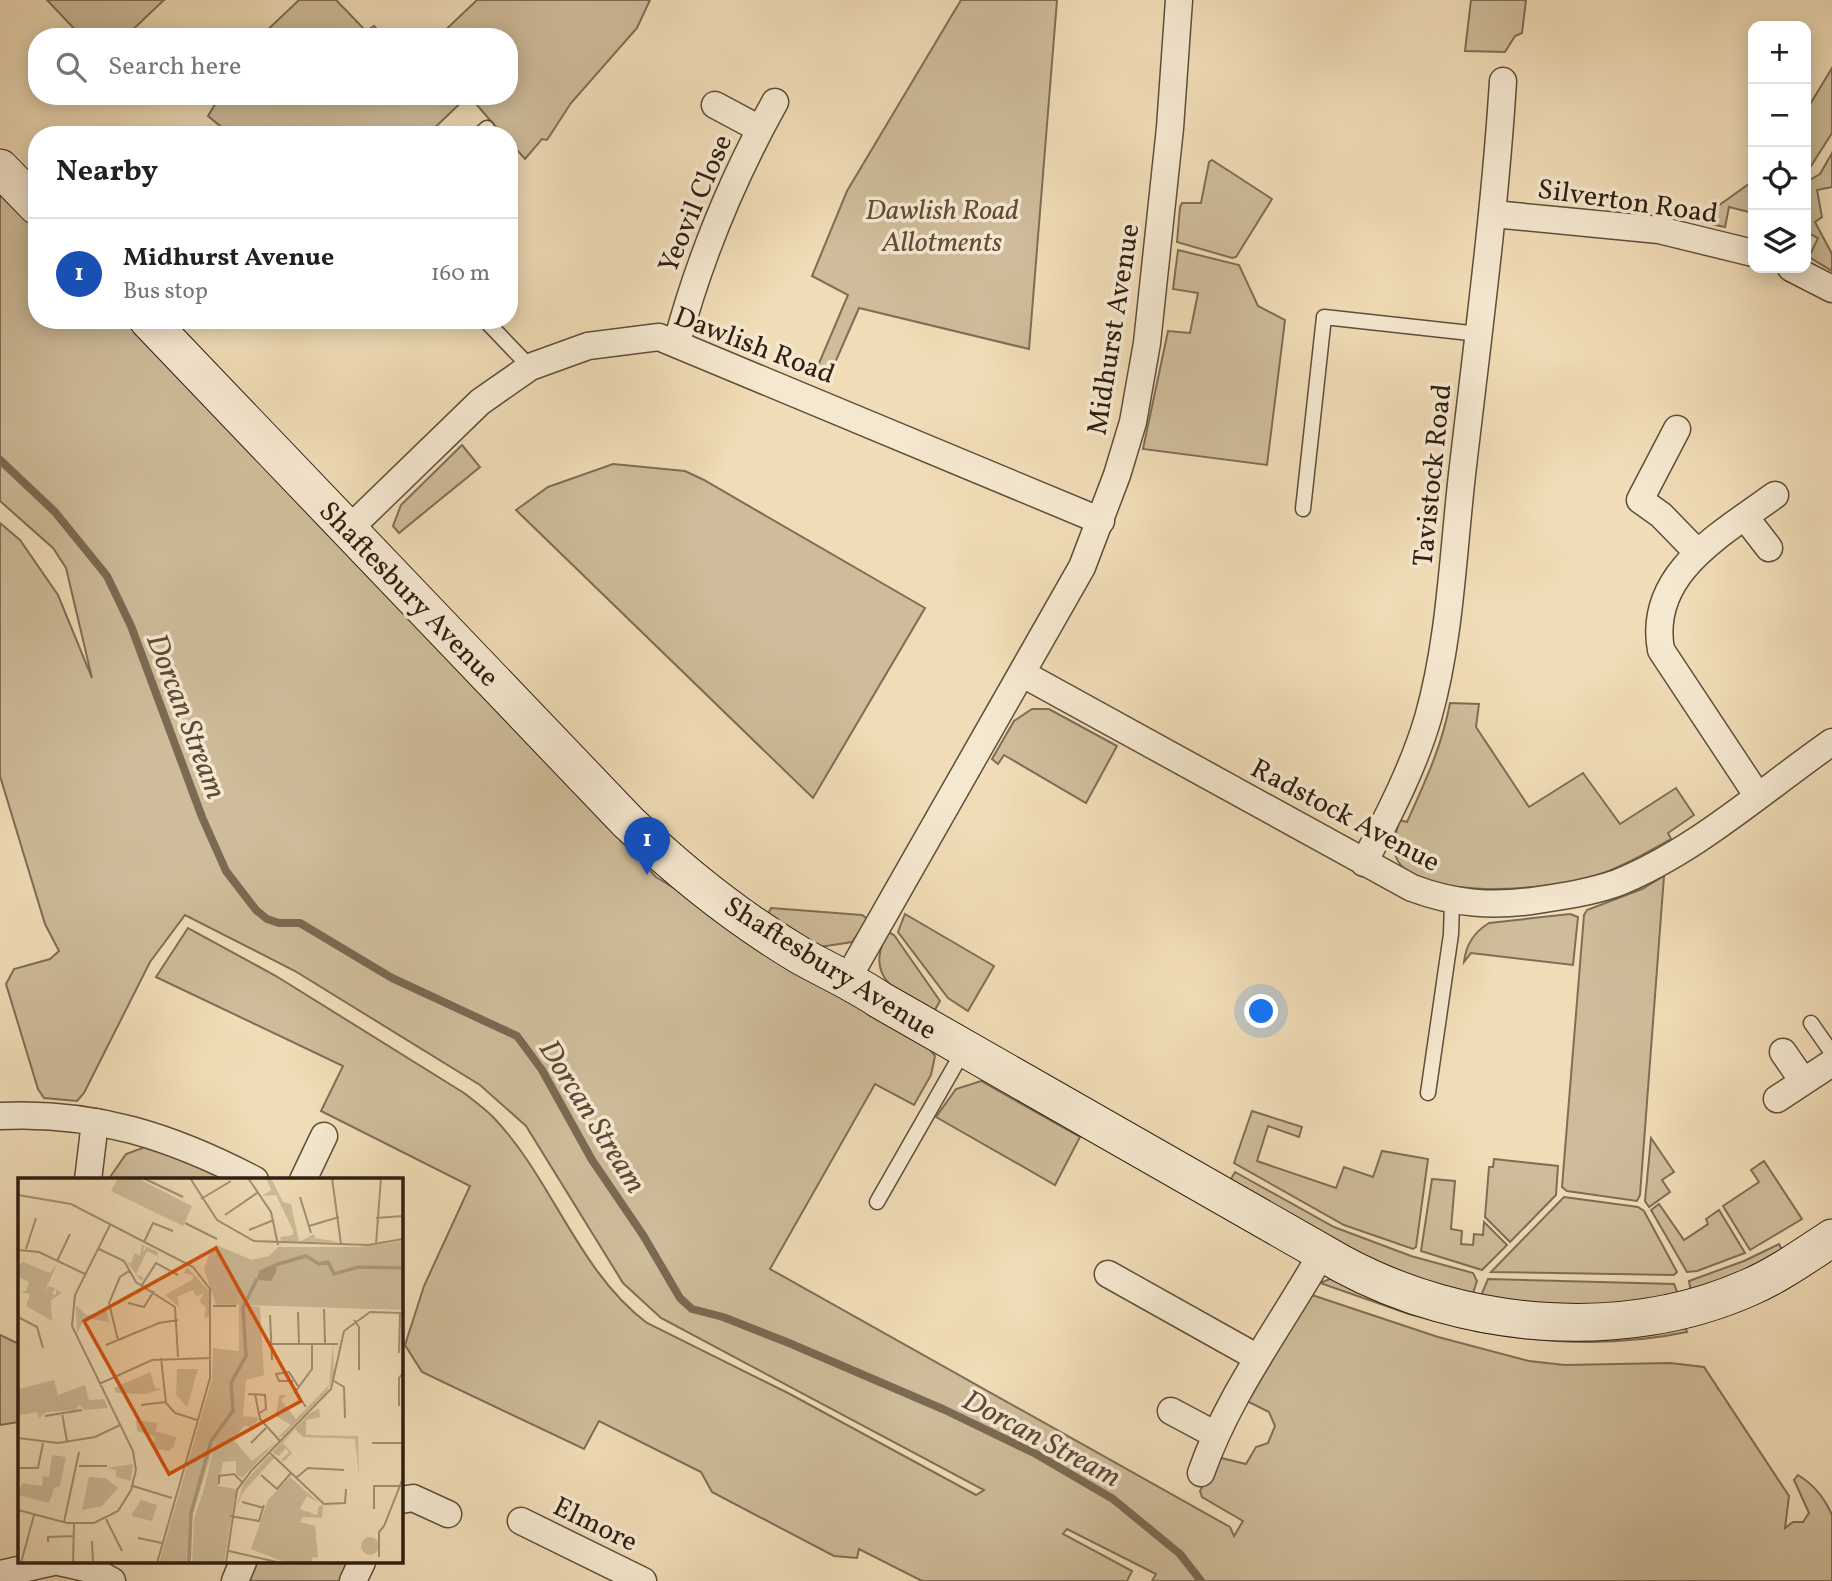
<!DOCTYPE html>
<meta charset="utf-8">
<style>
body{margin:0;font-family:Vollkorn,serif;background:#f2f2f2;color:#202124}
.controls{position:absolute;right:21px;top:21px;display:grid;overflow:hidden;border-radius:14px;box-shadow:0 4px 18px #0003}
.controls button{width:63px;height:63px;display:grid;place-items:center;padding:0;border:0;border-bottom:2px solid #e0e0e0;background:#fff;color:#202124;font:35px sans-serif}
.you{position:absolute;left:1262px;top:1012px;width:24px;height:24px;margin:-18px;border:5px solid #fff;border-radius:50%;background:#1a73e8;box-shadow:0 0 0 10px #1a73e833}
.badge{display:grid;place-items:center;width:46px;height:46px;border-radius:50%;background:#1a73e8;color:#fff;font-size:23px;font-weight:700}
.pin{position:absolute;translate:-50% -58px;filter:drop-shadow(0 2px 4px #0008)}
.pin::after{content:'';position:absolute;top:37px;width:24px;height:21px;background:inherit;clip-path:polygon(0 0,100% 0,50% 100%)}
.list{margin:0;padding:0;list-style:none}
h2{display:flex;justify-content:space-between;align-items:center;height:91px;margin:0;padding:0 28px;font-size:30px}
h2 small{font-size:23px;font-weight:400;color:#757577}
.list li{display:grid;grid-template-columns:46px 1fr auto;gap:21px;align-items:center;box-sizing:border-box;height:112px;padding:0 28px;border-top:2px solid #e0e0e0}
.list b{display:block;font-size:26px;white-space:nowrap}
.list p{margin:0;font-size:23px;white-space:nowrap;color:#757577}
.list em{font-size:23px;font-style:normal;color:#757577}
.icon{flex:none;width:38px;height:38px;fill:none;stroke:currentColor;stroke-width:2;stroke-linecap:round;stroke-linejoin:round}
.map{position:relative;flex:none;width:1832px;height:1581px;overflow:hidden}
.search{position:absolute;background:#fff;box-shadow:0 4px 18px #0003;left:28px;top:28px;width:490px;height:77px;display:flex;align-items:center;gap:18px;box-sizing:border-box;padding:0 24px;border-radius:28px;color:#757577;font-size:26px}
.panel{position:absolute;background:#fff;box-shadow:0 4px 18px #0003;left:28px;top:126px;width:490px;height:203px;border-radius:28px}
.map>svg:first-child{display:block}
.green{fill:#cfbc9a;stroke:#7f6d56;stroke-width:2}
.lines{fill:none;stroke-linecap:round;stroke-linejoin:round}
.stream{stroke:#7b6952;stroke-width:8}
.lane-casing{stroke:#5f4e3a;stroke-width:17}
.street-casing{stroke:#5f4e3a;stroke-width:29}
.secondary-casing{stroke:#2f1e11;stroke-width:39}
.lane{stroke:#f5e8d0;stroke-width:14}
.street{stroke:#f5e8d0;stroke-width:26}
.secondary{stroke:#f5e8d0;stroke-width:37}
.labels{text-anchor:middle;stroke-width:7;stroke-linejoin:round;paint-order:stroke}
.street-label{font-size:28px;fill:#2f1e11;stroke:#f5e8d0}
.park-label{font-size:28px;font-style:italic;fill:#5f4d3a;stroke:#f5e8d0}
.water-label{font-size:30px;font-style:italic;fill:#5b4a37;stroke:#f5e8d0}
.inset-river{fill:none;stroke:#ae9b7e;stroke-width:3.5}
.inset-road{fill:none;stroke:#a39074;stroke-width:2}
.view{fill:#d6530c;fill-opacity:0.15;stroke:#d6530c;stroke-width:3.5}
.inset-edge{fill:none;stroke:#2f1e11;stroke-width:3.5}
</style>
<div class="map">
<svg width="1832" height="1581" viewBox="0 0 1832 1581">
<rect width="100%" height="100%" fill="#f0dcb6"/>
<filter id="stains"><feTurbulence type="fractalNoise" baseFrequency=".00286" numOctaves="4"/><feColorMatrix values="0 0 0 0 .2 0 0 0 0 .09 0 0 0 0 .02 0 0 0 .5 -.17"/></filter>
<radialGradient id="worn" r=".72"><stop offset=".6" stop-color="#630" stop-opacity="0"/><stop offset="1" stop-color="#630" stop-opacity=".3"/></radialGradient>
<g class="green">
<path d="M47 0H164L125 37H82Z"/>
<path d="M299 0H336L366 31 374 26 385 37H260Z"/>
<path d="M477 0H650L637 28 571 103 547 140 542 139 525 159 509 141V135H503L469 96H509V37H438Z"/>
<path d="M961 0H1057L1029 349 859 308 827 381 814 375 848 295 812 276 847 191Z"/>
<path d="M1471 0H1526L1522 33 1515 36 1505 52 1465 51Z"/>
<path d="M1832 68V133L1806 174V111Z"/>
<path d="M220 96H468L427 135H231L208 116Z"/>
<path d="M1832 153V187L1817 190 1822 217 1815 222 1832 254V271L1809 257 1818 238 1806 232V182L1820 174Z"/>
<path d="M1212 160 1272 199 1236 257 1232 258 1177 242 1180 207 1182 203H1201L1209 162Z"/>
<path d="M1753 181V213L1729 207 1725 227 1697 221Z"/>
<path d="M0 182 37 220V320H134L656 877 884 1015 927 1046 935 1056 931 1075 914 1105 875 1084 770 1269 1230 1527 1234 1536 1243 1521 1202 1497 1200 1491 1217 1457 1246 1464 1256 1447 1268 1443 1275 1426 1269 1412 1243 1399 1312 1295 1438 1337 1529 1361 1565 1365 1670 1363 1704 1367 1789 1496 1785 1528 1793 1522H1803L1809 1513 1794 1480 1798 1475C1813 1484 1825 1499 1832 1515V1581H1152L1156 1574 1067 1529 1063 1534 1132 1571 1127 1581H922L859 1549 857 1558 834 1556 712 1492 701 1472 599 1421 584 1449 422 1372 405 1345 424 1286 470 1186 321 1111 343 1066 156 977 188 928 276 976 464 1093C473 1100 484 1108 493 1117 552 1178 577 1270 647 1323L788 1393 976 1495 984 1490 661 1318 623 1283 526 1126 480 1085 295 971 185 915 150 962 84 1093 77 1101 44 1098 38 1089 6 984 14 969 50 959 59 951 45 924 0 776V523L20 540 58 595 92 678 66 568 53 548 0 501Z"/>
<path d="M1178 250 1239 265 1258 306 1285 320 1267 465 1143 449 1168 331 1190 333 1198 293 1173 289Z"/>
<path d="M462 445 480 467 399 533 393 526 401 505Z"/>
<path d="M613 464 685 471 704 480 925 608 813 798 516 510 548 487Z"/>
<path d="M1450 703 1479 704 1476 727 1529 807 1583 773 1620 824 1676 788 1694 815 1668 833 1671 839C1644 854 1619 869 1589 878 1551 889 1414 903 1396 857 1391 845 1397 832 1399 820L1407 822C1425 782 1442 746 1450 703Z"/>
<path d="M1032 709H1049L1117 746 1086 803 1004 755 998 764 992 759 1014 721Z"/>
<path d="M1664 876 1640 1195 1637 1201 1567 1191 1562 1187 1584 915 1587 910 1642 889Z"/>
<path d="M771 908 862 915 868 919 852 942 820 947 767 916Z"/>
<path d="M905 914 994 966 968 1011 948 998 898 932Z"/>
<path d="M1570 914 1578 917 1573 965 1471 953 1464 962C1466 944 1474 932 1489 923Z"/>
<path d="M888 932 894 935 940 1001 932 1015C899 992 862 978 888 932Z"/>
<path d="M981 1081 1080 1137 1055 1185 936 1117 956 1089Z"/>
<path d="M1252 1111 1302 1127 1299 1137 1268 1126 1257 1161 1336 1188 1344 1167 1373 1177 1382 1151 1428 1159 1416 1247 1413 1249 1344 1225 1234 1163Z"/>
<path d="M1651 1138 1674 1172 1662 1180 1670 1192 1649 1207 1645 1201Z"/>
<path d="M145 1147 156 1148 231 1180H108L126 1154Z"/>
<path d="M1494 1159 1558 1166 1556 1195 1510 1242 1485 1217 1489 1167H1493Z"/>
<path d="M1764 1161 1802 1219 1750 1250 1723 1206 1759 1182 1751 1170Z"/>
<path d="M1235 1172 1334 1227 1411 1256 1473 1273 1477 1281 1471 1299 1381 1268 1228 1184Z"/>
<path d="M1432 1179 1455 1181 1451 1229 1462 1231 1461 1244 1473 1245 1474 1234 1483 1235 1484 1222 1507 1245 1482 1270 1421 1251Z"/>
<path d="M1564 1197 1638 1207 1644 1211 1677 1272 1674 1275 1491 1272Z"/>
<path d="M1659 1204 1684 1240 1708 1224 1706 1219 1719 1210 1745 1253 1697 1271 1687 1272 1651 1210Z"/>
<path d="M1779 1244 1784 1254 1691 1292 1689 1281 1744 1261Z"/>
<path d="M1335 1277 1466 1322 1464 1328 1409 1314 1320 1283Z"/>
<path d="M1488 1279 1674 1284 1678 1294 1614 1305 1572 1306 1480 1298Z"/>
<path d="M1683 1320 1687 1332C1616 1347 1546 1344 1475 1331L1478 1323Z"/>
<path d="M0 1335 19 1344V1422L0 1425Z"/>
<path d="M257 1562H349L340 1581H249Z"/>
</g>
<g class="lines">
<path class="stream" d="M0 460 55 512 107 576 131 626 202 817 226 871 256 910 267 919 279 923H300L392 978 517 1036 542 1070 592 1160 643 1235 680 1298 692 1309 723 1317 789 1343 945 1410 1036 1454 1113 1499 1180 1554 1201 1581"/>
<g class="lane-casing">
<g id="lane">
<path d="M479 135 487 128"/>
<path d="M485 320 530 367"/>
<path d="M1303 509 1324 317 1479 334"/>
<path d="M1811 1023 1832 1053"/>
<path d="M1428 1093 1451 934 1452 902"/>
<path d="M877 1202 965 1048"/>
</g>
</g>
<g class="street-casing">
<g id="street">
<path d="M715 105 760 129"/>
<path d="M1493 214 1659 230 1753 253"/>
<path d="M1791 268 1832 289"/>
<path d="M677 342C700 257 732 179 775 102"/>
<path d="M1677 429 1640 500 1661 515 1697 552"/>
<path d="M1745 517 1769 548"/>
<path d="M348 530 480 402 530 367 588 346 659 337 1101 521"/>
<path d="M1023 674 1412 888C1455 904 1493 907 1538 900 1565 896 1591 892 1617 883 1696 851 1763 790 1832 742"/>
<path d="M1757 795 1661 650C1647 573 1722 534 1775 495"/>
<path d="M1364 863C1388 816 1413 769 1428 718 1451 637 1453 549 1463 466 1478 337 1495 210 1503 81"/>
<path d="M848 978 1082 567 1117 475 1133 422 1147 343 1170 128 1179 0"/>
<path d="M1783 1052 1803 1081"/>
<path d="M1777 1099 1832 1063"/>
<path d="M0 1116C94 1111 173 1137 255 1180"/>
<path d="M88 1180 95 1122"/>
<path d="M303 1180 324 1136"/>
<path d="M1108 1274 1258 1358"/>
<path d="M1171 1411 1214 1434"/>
<path d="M1201 1473C1229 1393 1280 1327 1322 1253"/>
<path d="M401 1500 413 1498 448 1514"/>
<path d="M521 1521 643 1581"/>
<path d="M59 1562 90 1569 112 1581"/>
<path d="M0 1574 53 1562"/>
<path d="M235 1581 243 1562"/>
<path d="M353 1581 362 1562"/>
</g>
</g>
<g class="secondary-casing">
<g id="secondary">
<path d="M0 168 37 206"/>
<path d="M148 320 628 822C680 872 739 919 801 956 828 971 855 983 880 1000L1342 1264C1462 1329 1623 1344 1750 1287 1778 1275 1806 1255 1832 1238"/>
</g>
</g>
<use href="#lane" class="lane"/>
<use href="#street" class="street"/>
<use href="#secondary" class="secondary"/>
</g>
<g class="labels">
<g class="street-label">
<text transform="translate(1628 200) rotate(8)" y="10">Silverton Road</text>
<text transform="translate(694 203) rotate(-67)" y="10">Yeovil Close</text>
<text transform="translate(1112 329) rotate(-81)" y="10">Midhurst Avenue</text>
<text transform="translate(755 344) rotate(21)" y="10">Dawlish Road</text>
<text transform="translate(1431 475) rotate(-84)" y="10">Tavistock Road</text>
<text transform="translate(410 593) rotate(46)" y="10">Shaftesbury Avenue</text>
<text transform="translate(1346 814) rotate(28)" y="10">Radstock Avenue</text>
<text transform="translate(831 967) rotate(32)" y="10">Shaftesbury Avenue</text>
<text transform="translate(596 1523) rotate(26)" y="10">Elmore</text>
</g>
<g class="park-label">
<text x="942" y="219">Dawlish Road<tspan x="942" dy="32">Allotments</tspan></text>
</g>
<g class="water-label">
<text transform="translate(187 716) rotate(69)" y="10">Dorcan Stream</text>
<text transform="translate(593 1116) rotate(58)" y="10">Dorcan Stream</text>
<text transform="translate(1042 1438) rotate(28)" y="10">Dorcan Stream</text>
</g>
</g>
<g transform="translate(18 1178)">
<rect width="385" height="385" fill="#f0dcb6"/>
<path d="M100 0H119L174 28 165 48 93 13ZM248 0H253L265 24 273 26 281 64 296 56 297 60 321 64 264 65 262 59 275 57V52L258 17 244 18 253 12ZM385 63V132L229 127 242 129 246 197 228 202 225 238H221L239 239 240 242 233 250 227 247 215 261 234 283 258 264 224 300 218 296V283L205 284 200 308 218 311 206 385H174L176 340 185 314 198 261 174 339 172 385H141L194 201 195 170 221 173V122L220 127H198L186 91 193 72 198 67 234 82 251 78 260 69H341ZM124 67 127 68 124 75 129 69 140 74 139 78 129 73 118 96 126 100 123 103 109 84 113 85 117 75 122 78ZM5 84 32 95 39 86 27 113 31 108 37 110 34 116 38 117V111L44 115 33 122 34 143 8 128 12 117 3 113H8L11 104 0 99V88ZM169 89 191 113V139L186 140 188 130 181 123 186 116 178 118 175 112 159 119 162 130 147 117 174 102 176 98 166 95ZM58 127 68 137 83 135 88 130 91 144 67 140 59 155ZM315 166 316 197 309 213 265 258 260 259 273 247 258 238 261 217H269L263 222 278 241 311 207ZM159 191H180L169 229 158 217ZM132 194 137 210 144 211 128 216 98 215 96 210ZM36 202 40 217 67 207 71 222 86 221 90 230 67 232 61 227 58 232 28 234 21 240 19 234 2 237 0 211ZM301 230 302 239 288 242V257L340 258 341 298 337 261 285 259 277 251 265 265 274 275 265 284 277 296 263 282 271 274 268 270 261 278 256 276 255 273 291 236ZM118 242 140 245 137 253 158 259 156 268 151 273 135 270 137 259 119 253ZM34 277 48 279 42 308 36 310 31 325 0 317 4 305 24 308 25 298 31 299ZM251 277 256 280 225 314 217 333 226 305ZM115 286 113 303 98 299V292L90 290ZM71 299 87 300 100 310 84 328 64 332ZM272 299 301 325 289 318 282 331 299 337 301 328 305 327 304 340 285 339 282 344 297 348 300 379 294 380 293 385H269L233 371 250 322ZM123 322 139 327 134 343 113 338ZM343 368a9 9 0 1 1 18 0a9 9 0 1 1-18 0Z" fill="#cfbc9a"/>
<path d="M256 86 259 92 253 103 238 102 242 92Z" fill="#ae9b7e"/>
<path class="inset-river" d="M257 87 288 78 301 86 310 84 316 96 340 89 385 90M171 385 173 335 193 263 215 233 213 205 228 178 225 129 239 101"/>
<path class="inset-road" d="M125 0 165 19M172 0 199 42 236 63 350 67 385 61M230 0 253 34 260 67M314 0 323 66M0 17 53 26 175 89 192 111V200L139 385M282 19 293 55M183 21 213 3M207 37 239 15M358 40 385 38M167 45 199 61M291 48 321 39M231 52 256 42M126 64 135 45 155 53M358 66 363 0M8 71 18 40M81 71 106 83 118 104 157 129 160 179M0 72 21 74 67 96M39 83 52 56M124 107 138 85 160 97M110 125 126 129 136 113M195 128H218M306 131 307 165M280 134 281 166M252 137 254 182M0 139 19 149 25 170M336 142 341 149V192M100 162 91 125 102 99 111 93M253 166H320M88 167 141 145 160 142M381 175 382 134M143 180 148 225 157 235 179 242M275 203H261L258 196 271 194 280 208M316 203 326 209 327 240M81 206 134 182 193 180M230 216 247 217 248 231 240 236M237 216 242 241 262 263M123 227 148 224M381 228V200L385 195M288 229 277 214 294 191V165M44 235 49 263M27 238 64 232M0 260 40 265 77 259 102 247M233 265 248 250M354 265H385M251 274 306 326 327 325 328 311M61 288H89M0 290H20L25 265M243 297 259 311 273 295M278 300 290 290 326 292M201 306V298L216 296 224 304M115 308 154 320M224 324 246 330M356 331V308H383M0 332 49 345H76L100 333 113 312 118 292 115 273 54 148 57 117 92 47M212 338 241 343 246 327M88 341 104 373M46 344 61 274M366 348 385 300M120 360 144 365M74 363 75 385M30 364V359L55 358M211 373 263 385M361 379V354L366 348M3 385 16 337M55 385 56 346M208 385 219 312 234 292 313 211 326 153 352 134 385 135"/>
<path class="view" d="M198 70 283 223 151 296 66 143Z"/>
<rect width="385" height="385" class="inset-edge"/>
</g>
<rect width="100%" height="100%" filter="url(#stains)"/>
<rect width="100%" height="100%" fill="url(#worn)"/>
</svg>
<div class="controls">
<button>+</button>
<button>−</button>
<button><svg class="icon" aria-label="locate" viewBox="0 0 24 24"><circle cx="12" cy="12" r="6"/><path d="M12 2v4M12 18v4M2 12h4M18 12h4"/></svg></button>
<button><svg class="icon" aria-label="layers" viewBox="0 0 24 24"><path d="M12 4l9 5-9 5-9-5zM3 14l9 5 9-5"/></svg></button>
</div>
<div class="you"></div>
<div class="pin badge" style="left:647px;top:875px;background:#1a4fb4">1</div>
<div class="search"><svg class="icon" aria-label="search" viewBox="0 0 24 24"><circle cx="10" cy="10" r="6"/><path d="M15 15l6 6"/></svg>Search here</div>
<section class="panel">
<h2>Nearby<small></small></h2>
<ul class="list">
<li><span class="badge" style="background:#1a4fb4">1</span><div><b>Midhurst Avenue</b><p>Bus stop</p></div><em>160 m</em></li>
</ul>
</section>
</div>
